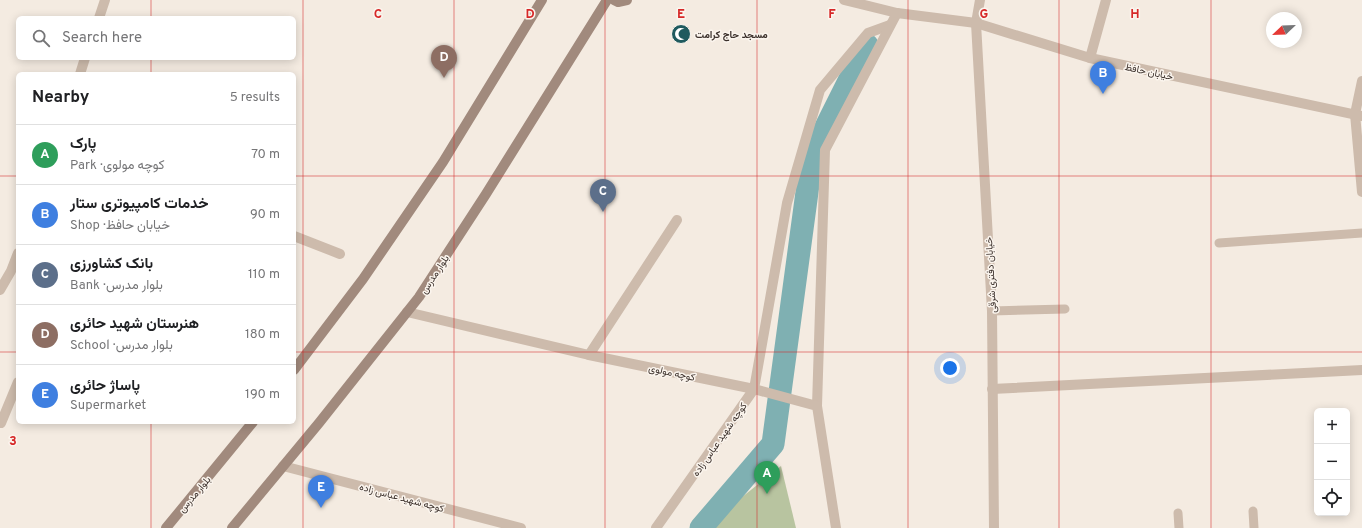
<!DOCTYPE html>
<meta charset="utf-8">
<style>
body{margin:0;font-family:Overpass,Vazirmatn,sans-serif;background:#f2f2f2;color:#202124}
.controls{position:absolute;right:12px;bottom:12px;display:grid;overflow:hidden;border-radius:6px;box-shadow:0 2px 10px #0003}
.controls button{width:36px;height:36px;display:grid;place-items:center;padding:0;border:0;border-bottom:1px solid #e0e0e0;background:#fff;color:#202124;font:20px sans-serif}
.compass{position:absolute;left:1266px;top:12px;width:36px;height:36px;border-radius:50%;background:#fff;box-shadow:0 2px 10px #0003;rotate:247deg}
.you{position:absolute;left:950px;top:368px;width:14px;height:14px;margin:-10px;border:3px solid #fff;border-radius:50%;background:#1a73e8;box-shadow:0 0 0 6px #1a73e833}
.badge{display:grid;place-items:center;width:26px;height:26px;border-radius:50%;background:#1f5a5e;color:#fff;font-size:13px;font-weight:700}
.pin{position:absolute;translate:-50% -33px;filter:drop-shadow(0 1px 2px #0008)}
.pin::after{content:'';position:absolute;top:21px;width:14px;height:12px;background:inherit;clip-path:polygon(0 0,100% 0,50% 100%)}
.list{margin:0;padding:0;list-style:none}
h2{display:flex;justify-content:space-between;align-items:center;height:52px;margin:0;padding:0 16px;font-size:17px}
h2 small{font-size:13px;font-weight:400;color:#757577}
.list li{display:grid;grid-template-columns:26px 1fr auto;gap:12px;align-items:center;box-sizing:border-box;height:60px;padding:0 16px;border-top:1px solid #e0e0e0}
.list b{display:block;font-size:15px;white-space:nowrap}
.list p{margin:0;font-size:13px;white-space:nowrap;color:#757577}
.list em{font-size:13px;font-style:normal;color:#757577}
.icon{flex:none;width:22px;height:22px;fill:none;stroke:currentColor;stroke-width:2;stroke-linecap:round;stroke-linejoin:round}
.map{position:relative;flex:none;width:1362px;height:528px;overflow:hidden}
.search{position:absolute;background:#fff;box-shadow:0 2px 10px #0003;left:16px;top:16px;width:280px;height:44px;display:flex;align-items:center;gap:10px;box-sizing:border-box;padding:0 14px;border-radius:6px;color:#757577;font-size:15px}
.panel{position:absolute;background:#fff;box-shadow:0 2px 10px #0003;left:16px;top:72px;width:280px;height:352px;border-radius:6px}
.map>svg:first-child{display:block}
.park{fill:#b8c4a0}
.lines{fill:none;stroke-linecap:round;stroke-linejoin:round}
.canal{stroke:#7fb0b2;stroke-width:23}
.service{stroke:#cdbbac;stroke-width:9}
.minor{stroke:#cdbbac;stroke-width:10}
.tertiary{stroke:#cdbbac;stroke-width:10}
.secondary{stroke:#a18a7d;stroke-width:10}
.grid{fill:none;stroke:#d62828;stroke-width:1;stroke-opacity:0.55}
.labels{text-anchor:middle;stroke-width:3;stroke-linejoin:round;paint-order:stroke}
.poi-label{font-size:10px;font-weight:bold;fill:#3b302b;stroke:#fbf5ee;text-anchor:start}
.street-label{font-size:10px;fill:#3b302b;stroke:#fbf5ee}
.grid-label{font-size:13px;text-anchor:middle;font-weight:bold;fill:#d62828;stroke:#fbf5ee;stroke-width:3;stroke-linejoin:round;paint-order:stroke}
</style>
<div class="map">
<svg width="1362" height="528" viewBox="0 0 1362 528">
<rect width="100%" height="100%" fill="#f4ebe1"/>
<path class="park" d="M781 466 796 528H714L712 521Z"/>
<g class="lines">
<path class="canal" d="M701 528 773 444 812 155 867 45"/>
<g class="service">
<path d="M1219 243 1362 233"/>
<path d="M992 311 1065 309"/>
<path d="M1253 511 1254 528"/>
<path d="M1178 513 1179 528"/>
</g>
<g class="minor">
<path d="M976 23 980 0"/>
<path d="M1090 58 1106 0"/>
<path d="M1362 81 1355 114 1362 192"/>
<path d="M294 236 340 254"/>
<path d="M589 355 677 220"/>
<path d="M754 389 787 203 820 90 868 33 890 25"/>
<path d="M992 389 1362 370"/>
<path d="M817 406 825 150 897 13"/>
<path d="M0 423H1L18 382"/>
</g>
<g class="tertiary">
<path d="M844 0 897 13 976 23 1090 58 1362 116"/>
<path d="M99 18 105 0"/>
<path d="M976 23 992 311 994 528"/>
<path d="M80 74 85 58"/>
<path d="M0 290 11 271 18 253"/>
<path d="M407 312 589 355 754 389 817 406 836 528"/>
<path d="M283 466 521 528"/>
<path d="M656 528 754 389"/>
</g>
<g class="secondary">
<path d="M614 0 618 2 627 0"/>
<path d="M294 370 363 279 443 162 542 0"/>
<path d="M166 528 253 422"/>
<path d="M232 528 319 423 419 297 486 194 607 0"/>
</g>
</g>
<path class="grid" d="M151 0V18M303 0V528M454 0V528M605 0V528M757 0V528M908 0V528M1059 0V528M1211 0V528M151 58V74M0 176H18M294 176H1362M0 352H18M294 352H1362M151 422V528"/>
<defs>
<g id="mosque-disc" transform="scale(1)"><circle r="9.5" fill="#1f5a5e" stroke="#fbf5ee"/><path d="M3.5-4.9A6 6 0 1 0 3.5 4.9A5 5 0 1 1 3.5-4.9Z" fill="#fff"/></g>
</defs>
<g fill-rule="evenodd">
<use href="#mosque-disc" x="681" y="34"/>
</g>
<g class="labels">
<g class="poi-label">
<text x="695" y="38">مسجد حاج کرامت</text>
</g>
<g class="street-label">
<text transform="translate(1149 71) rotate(12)" y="4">خیابان حافظ</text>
<text transform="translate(434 274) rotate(-57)" y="4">بلوار مدرس</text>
<text transform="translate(990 275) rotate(-93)" y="4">خیابان دفتری شرقی</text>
<text transform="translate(672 372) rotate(12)" y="4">کوچه مولوی</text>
<text transform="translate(719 439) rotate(-55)" y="4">کوچه شهید عباس زاده</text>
<text transform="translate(194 494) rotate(-50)" y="4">بلوار مدرس</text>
<text transform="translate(402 497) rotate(15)" y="4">کوچه شهید عباس زاده</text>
</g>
</g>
<g class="grid-label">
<text x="378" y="18">C</text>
<text x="530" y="18">D</text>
<text x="681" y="18">E</text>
<text x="832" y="18">F</text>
<text x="984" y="18">G</text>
<text x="1135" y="18">H</text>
<text x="13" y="445">3</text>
</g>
</svg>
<div class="controls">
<button>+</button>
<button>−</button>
<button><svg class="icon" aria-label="locate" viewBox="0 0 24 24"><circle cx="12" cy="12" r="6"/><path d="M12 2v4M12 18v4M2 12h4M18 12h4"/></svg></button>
</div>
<svg class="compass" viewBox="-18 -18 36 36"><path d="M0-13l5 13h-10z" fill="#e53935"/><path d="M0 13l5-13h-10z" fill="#757577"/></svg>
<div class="you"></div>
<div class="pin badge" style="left:767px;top:494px;background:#2e9e5b">A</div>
<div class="pin badge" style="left:1103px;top:94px;background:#3f7fe0">B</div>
<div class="pin badge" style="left:603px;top:212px;background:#5c6f8a">C</div>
<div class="pin badge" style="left:444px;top:78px;background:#8d6e63">D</div>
<div class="pin badge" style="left:321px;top:508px;background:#3f7fe0">E</div>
<div class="search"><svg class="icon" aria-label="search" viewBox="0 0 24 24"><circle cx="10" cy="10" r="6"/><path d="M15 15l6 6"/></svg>Search here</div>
<section class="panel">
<h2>Nearby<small>5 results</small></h2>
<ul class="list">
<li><span class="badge" style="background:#2e9e5b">A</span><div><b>پارک</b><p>Park · کوچه مولوی</p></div><em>70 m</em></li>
<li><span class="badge" style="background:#3f7fe0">B</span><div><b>خدمات کامپیوتری ستار</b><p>Shop · خیابان حافظ</p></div><em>90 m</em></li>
<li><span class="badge" style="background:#5c6f8a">C</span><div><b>بانک کشاورزی</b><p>Bank · بلوار مدرس</p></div><em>110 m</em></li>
<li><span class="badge" style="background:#8d6e63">D</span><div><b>هنرستان شهید حائری</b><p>School · بلوار مدرس</p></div><em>180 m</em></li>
<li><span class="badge" style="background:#3f7fe0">E</span><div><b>پاساژ حائری</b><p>Supermarket</p></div><em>190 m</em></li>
</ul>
</section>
</div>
